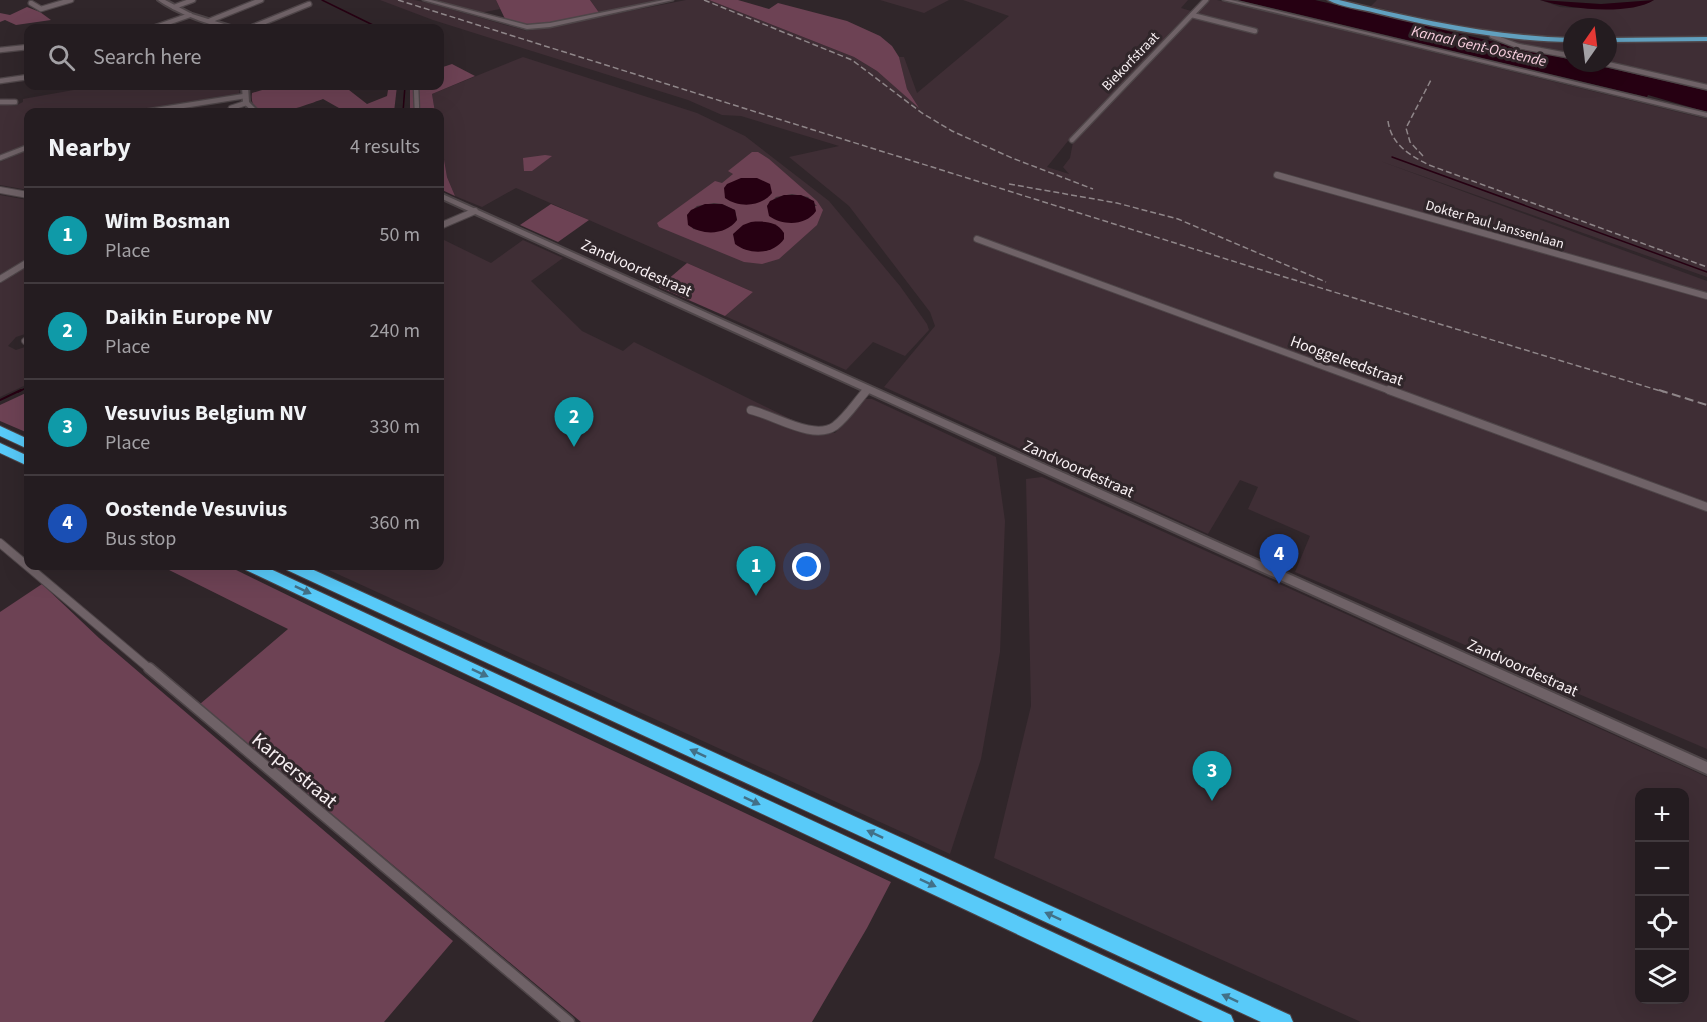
<!DOCTYPE html>
<meta charset="utf-8">
<style>
body{margin:0;font-family:"Source Sans 3",sans-serif;background:#30292d;color:#f1f3f6}
.controls{position:absolute;right:18px;bottom:18px;display:grid;overflow:hidden;border-radius:12px;box-shadow:0 6px 24px #0002}
.controls button{width:54px;height:54px;display:grid;place-items:center;padding:0;border:0;border-bottom:2px solid #413a3e;background:#241c20;color:#f1f3f6;font:30px sans-serif}
.compass{position:absolute;left:1563px;top:18px;width:54px;height:54px;border-radius:50%;background:#241c20;box-shadow:0 6px 24px #0002;rotate:14deg}
.you{position:absolute;left:807px;top:567px;width:21px;height:21px;margin:-15px;border:4px solid #fff;border-radius:50%;background:#1a73e8;box-shadow:0 0 0 9px #1a73e833}
.badge{display:grid;place-items:center;width:39px;height:39px;border-radius:50%;background:#bca0f2;color:#fff;font-size:20px;font-weight:700}
.pin{position:absolute;translate:-50% -50px;filter:drop-shadow(0 2px 3px #0008)}
.pin::after{content:'';position:absolute;top:32px;width:21px;height:18px;background:inherit;clip-path:polygon(0 0,100% 0,50% 100%)}
.list{margin:0;padding:0;list-style:none}
h2{display:flex;justify-content:space-between;align-items:center;height:78px;margin:0;padding:0 24px;font-size:26px}
h2 small{font-size:20px;font-weight:400;color:#a3a1a5}
.list li{display:grid;grid-template-columns:39px 1fr auto;gap:18px;align-items:center;box-sizing:border-box;height:96px;padding:0 24px;border-top:2px solid #413a3e}
.list b{display:block;font-size:22px;white-space:nowrap}
.list p{margin:0;font-size:20px;white-space:nowrap;color:#a3a1a5}
.list em{font-size:20px;font-style:normal;color:#a3a1a5}
.icon{flex:none;width:33px;height:33px;fill:none;stroke:currentColor;stroke-width:2;stroke-linecap:round;stroke-linejoin:round}
.map{position:relative;flex:none;width:1707px;height:1022px;overflow:hidden}
.search{position:absolute;background:#241c20;box-shadow:0 6px 24px #0002;left:24px;top:24px;width:420px;height:66px;display:flex;align-items:center;gap:15px;box-sizing:border-box;padding:0 21px;border-radius:12px;color:#a3a1a5;font-size:22px}
.panel{position:absolute;background:#241c20;box-shadow:0 6px 24px #0002;left:24px;top:108px;width:420px;height:462px;border-radius:12px}
.map>svg:first-child{display:block}
.built{fill:#3f2e35;fill-rule:evenodd}
.green{fill:#6d4254;fill-rule:evenodd}
.water{fill:#260012}
.lines{fill:none;stroke-linecap:round;stroke-linejoin:round}
.stream-far1{stroke:#260012;stroke-width:1.5}
.stream{stroke:#260012;stroke-width:2}
.minor-far3-casing{stroke:#4e4548;stroke-width:7}
.minor-far2-casing{stroke:#4e4548;stroke-width:8}
.minor-far1-casing{stroke:#4e4548;stroke-width:10}
.minor-casing{stroke:#4e4548;stroke-width:13}
.tertiary-casing{stroke:#4e4548;stroke-width:3}
.secondary-casing{stroke:#4e4548;stroke-width:4}
.primary-casing{stroke:#4e4548;stroke-width:3}
.motorway-casing{stroke:#4e4548;stroke-width:2}
.minor-far3{stroke:#6f6267;stroke-width:4.5}
.minor-far2{stroke:#6f6267;stroke-width:6}
.minor-far1{stroke:#6f6267;stroke-width:8}
.minor{stroke:#6f6267;stroke-width:10}
.tertiary{fill:#6f6267;fill-rule:evenodd}
.secondary{fill:#6f6267;fill-rule:evenodd}
.primary{fill:#61a0bf;fill-rule:evenodd}
.motorway{fill:#58caf9;fill-rule:evenodd}
.rail-far1{stroke:#8f8689;stroke-width:1.5;stroke-dasharray:6 3;stroke-linecap:butt}
.rail{stroke:#8f8689;stroke-width:2;stroke-dasharray:9 4.5;stroke-linecap:butt}
.oneway{fill:#427087}
.labels{text-anchor:middle;stroke-width:6;stroke-linejoin:round;paint-order:stroke}
.far-street-label{font-size:14px;fill:#f8f0f3;stroke:#30262a}
.far-water-label{font-size:15px;font-style:italic;fill:#f9cfdf;stroke:#30262a}
.street-label{font-size:16px;fill:#f8f0f3;stroke:#30262a}
.near-street-label{font-size:20px;fill:#f8f0f3;stroke:#30262a}
</style>
<div class="map">
<svg width="1707" height="1022" viewBox="0 0 1707 1022">
<rect width="100%" height="100%" fill="#30262a"/>
<g class="built">
<path d="M380 0H414L429 3 527 31 686 0H709L854 57 877 71 917 105 907 89 899 57H904L917 93 1009 16 963 0H1188L1181 8 1191 11 1202 0H1217L1707 119V277L1380 161 1707 281V749L1295 572 1310 536 1248 509 1258 487 1240 480 1208 534 884 387 935 326 930 312 849 206 789 157 839 146 741 116 722 115 688 100 433 20ZM1068 141 1073 142 1070 158 1063 167 1069 174 1047 167Z"/>
<path d="M436 0H496L500 9 480 13Z"/>
<path d="M590 0H666L600 14Z"/>
<path d="M880 0H949L924 13Z"/>
<path d="M1377 0H1540L1560 7 1574 8H1626L1643 5 1654 0H1707V37L1608 38V27H1572V38L1495 34 1371 6Z"/>
<path d="M1504 38 1572 40V60L1503 44Z"/>
<path d="M1608 40 1707 41V91L1587 63H1608Z"/>
<path d="M523 57 697 113 745 136 829 201 900 286 927 324 929 330 905 356 873 342 846 370 725 316 753 292 516 188 482 207 455 196 447 177 440 136V112H435L432 94Z"/>
<path d="M96 86H240L239 94 135 112H28V145L0 157V104L15 106 23 102V99Z"/>
<path d="M28 150V190L0 185V162Z"/>
<path d="M0 195 28 200V259L0 276Z"/>
<path d="M440 238 491 263 523 240 563 258 531 281 582 331 623 351 634 342 809 428 835 433 864 399H872L996 457 1005 521 1000 652 981 759 950 854 320 566H440Z"/>
<path d="M28 265V333L16 337 8 346 16 350 28 346V384L0 397V282Z"/>
<path d="M1042 477 1707 777V1022H1361L994 858 1031 706 1026 479ZM1640 792H1684V1000H1640Z"/>
</g>
<g class="green">
<path d="M496 0H590L600 14C568 20 538 29 506 21Z"/>
<path d="M709 0H738L769 9 778 3 847 21 880 36 892 46 899 57 907 89 919 108 877 71 854 57Z"/>
<path d="M27 7 40 12 51 20 16 25 5 20 0 22V13L10 15Z"/>
<path d="M452 64 475 76 432 94 435 112H410V86H440V68Z"/>
<path d="M275 86H360L349 90 367 104 387 96 388 90 382 86H397L394 112H346L323 99C308 104 247 130 252 93Z"/>
<path d="M440 136 447 177 455 196 440 189Z"/>
<path d="M752 152H758L769 159 817 201 823 210 817 225 779 259 762 264 744 262 659 227 657 223 715 181 722 183 733 174 728 171ZM792 194 808 197 817 206H767L776 197ZM714 203 722 204 735 210 737 220 710 232 693 229 687 215 697 206Z"/>
<path d="M545 155 552 156 532 171H524L523 158Z"/>
<path d="M551 204 589 220 558 242 520 225Z"/>
<path d="M687 263 753 292 725 316 659 287Z"/>
<path d="M28 392V433L0 421V405Z"/>
<path d="M161 566H228L396 648 891 882 867 928 812 1022H581L200 704 288 629Z"/>
<path d="M42 584 99 638 453 941 384 1022H0V612Z"/>
</g>
<g class="water">
<path d="M1238 0H1315L1572 60V63H1587L1707 91V112L1648 95 1647 97Z"/>
<path d="M1540 0 1601 4 1654 0C1629 16 1567 9 1540 0Z"/>
<path d="M741 178H757L770 184 772 193C761 207 739 208 725 198L724 188 727 184Z"/>
<path d="M784 195H801L814 201 816 211C806 226 783 226 769 216L767 206 770 201Z"/>
<path d="M705 204H722L735 210 737 220C726 235 703 236 688 225L687 215 691 210Z"/>
<path d="M751 222C764 221 777 221 784 233V239C773 255 749 255 735 244L733 234 743 225Z"/>
</g>
<g class="lines">
<g class="stream-far1">
<path d="M322 0 379 28"/>
<path d="M403 112 405 86"/>
<path d="M1392 157 1707 272"/>
<path d="M18 392 28 387"/>
</g>
<path class="stream" d="M0 400 21 390"/>
<g class="minor-far3-casing">
<g id="minor-far3">
<path d="M31 3 41 9 71 0"/>
<path d="M174 7 193 0"/>
<path d="M1192 15 1255 31"/>
<path d="M209 21 261 0"/>
<path d="M153 28 190 15"/>
<path d="M250 28 309 4"/>
<path d="M1492 36 1518 46 1572 56"/>
<path d="M0 50 28 47"/>
<path d="M1603 63 1707 87"/>
<path d="M0 81 28 77"/>
<path d="M416 86 417 112"/>
<path d="M0 102H15"/>
<path d="M144 112 245 96"/>
<path d="M230 112 231 108 246 103"/>
<path d="M1072 140 1206 0"/>
<path d="M0 158 28 147"/>
</g>
</g>
<g class="minor-far2-casing">
<g id="minor-far2">
<path d="M1277 175 1707 296"/>
<path d="M0 190 28 195"/>
<path d="M440 226 475 211"/>
<path d="M977 239 1393 392"/>
<path d="M0 279 28 262"/>
<path d="M25 341 28 339"/>
<path d="M865 392 867 390"/>
</g>
</g>
<g class="minor-far1-casing">
<g id="minor-far1">
<path d="M1389 390 1707 507"/>
<path d="M751 410C776 416 814 441 835 426 847 417 857 401 867 390"/>
<path d="M0 543 151 670"/>
</g>
</g>
<g class="minor-casing">
<path id="minor" d="M149 668 569 1022"/>
</g>
<g class="tertiary-casing">
<g id="tertiary">
<path d="M423 0H431L527 25 550 23 664 0H673L550 27 527 29Z"/>
<path d="M1223 0H1231L1707 113V117Z"/>
</g>
</g>
<g class="secondary-casing">
<g id="secondary">
<path d="M158 0H165L192 14 237 28C217 30 174 12 158 0Z"/>
<path d="M242 86H248L249 102 259 112H253L243 103Z"/>
<path d="M440 193 1707 762V774L440 198Z"/>
</g>
</g>
<g class="primary-casing">
<g id="primary">
<path d="M1328 0H1339C1417 19 1492 36 1572 38V42C1505 41 1441 29 1376 13 1361 9 1341 7 1328 0Z"/>
<path d="M1707 37V41L1608 42V38Z"/>
</g>
</g>
<g class="motorway-casing">
<g id="motorway">
<path d="M0 426 28 439V449L0 436Z"/>
<path d="M0 443 28 456V466L0 453Z"/>
<path d="M244 566H264L1231 1015 1234 1022H1203L246 570Z"/>
<path d="M285 566H305L1290 1015 1293 1022H1261L287 570Z"/>
</g>
</g>
<use href="#minor-far3" class="minor-far3"/>
<use href="#minor-far2" class="minor-far2"/>
<use href="#minor-far1" class="minor-far1"/>
<use href="#minor" class="minor"/>
<use href="#tertiary" class="tertiary"/>
<use href="#secondary" class="secondary"/>
<use href="#primary" class="primary"/>
<use href="#motorway" class="motorway"/>
<g class="rail-far1">
<path d="M398 0 1255 268 1664 392"/>
<path d="M704 0 852 60 922 113 952 131 1012 158 1093 189"/>
<path d="M1388 121C1391 144 1409 155 1429 165L1707 267"/>
<path d="M1423 156 1410 142 1406 128 1432 78"/>
<path d="M1009 184 1117 203 1178 219 1326 282"/>
</g>
<path class="rail" d="M1659 390 1707 405"/>
</g>
<defs><path id="oneway-solid" d="M-6-.8H1V-3.2L6.5 0L1 3.2V.8H-6Z" transform="scale(1.5)"/></defs>
<g class="oneway">
<use href="#oneway-solid" transform="translate(303 590) rotate(25)"/>
<use href="#oneway-solid" transform="translate(480 673) rotate(25)"/>
<use href="#oneway-solid" transform="translate(698 753) rotate(-155)"/>
<use href="#oneway-solid" transform="translate(752 801) rotate(25)"/>
<use href="#oneway-solid" transform="translate(875 834) rotate(-155)"/>
<use href="#oneway-solid" transform="translate(928 883) rotate(25)"/>
<use href="#oneway-solid" transform="translate(1053 916) rotate(-155)"/>
<use href="#oneway-solid" transform="translate(1230 998) rotate(-155)"/>
</g>
<g class="labels">
<g class="far-street-label">
<text transform="translate(1130 61) rotate(-46)" y="5">Biekorfstraat</text>
<text transform="translate(1495 224) rotate(16)" y="5">Dokter Paul Janssenlaan</text>
</g>
<g class="far-water-label">
<text transform="translate(1479 46) rotate(13)" y="5">Kanaal Gent-Oostende</text>
</g>
<g class="street-label">
<text transform="translate(637 267) rotate(24)" y="6">Zandvoordestraat</text>
<text transform="translate(1347 360) rotate(20)" y="6">Hooggeleedstraat</text>
<text transform="translate(1079 468) rotate(24)" y="6">Zandvoordestraat</text>
<text transform="translate(1523 667) rotate(24)" y="6">Zandvoordestraat</text>
</g>
<g class="near-street-label">
<text transform="translate(295 770) rotate(40)" y="7">Karperstraat</text>
</g>
</g>
</svg>
<div class="controls">
<button>+</button>
<button>−</button>
<button><svg class="icon" aria-label="locate" viewBox="0 0 24 24"><circle cx="12" cy="12" r="6"/><path d="M12 2v4M12 18v4M2 12h4M18 12h4"/></svg></button>
<button><svg class="icon" aria-label="layers" viewBox="0 0 24 24"><path d="M12 4l9 5-9 5-9-5zM3 14l9 5 9-5"/></svg></button>
</div>
<svg class="compass" viewBox="-18 -18 36 36"><path d="M0-13l5 13h-10z" fill="#e53935"/><path d="M0 13l5-13h-10z" fill="#a3a1a5"/></svg>
<div class="you"></div>
<div class="pin badge" style="left:756px;top:596px;background:#0f9aa8">1</div>
<div class="pin badge" style="left:574px;top:447px;background:#0f9aa8">2</div>
<div class="pin badge" style="left:1212px;top:801px;background:#0f9aa8">3</div>
<div class="pin badge" style="left:1279px;top:584px;background:#1a4fb4">4</div>
<div class="search"><svg class="icon" aria-label="search" viewBox="0 0 24 24"><circle cx="10" cy="10" r="6"/><path d="M15 15l6 6"/></svg>Search here</div>
<section class="panel">
<h2>Nearby<small>4 results</small></h2>
<ul class="list">
<li><span class="badge" style="background:#0f9aa8">1</span><div><b>Wim Bosman</b><p>Place</p></div><em>50 m</em></li>
<li><span class="badge" style="background:#0f9aa8">2</span><div><b>Daikin Europe NV</b><p>Place</p></div><em>240 m</em></li>
<li><span class="badge" style="background:#0f9aa8">3</span><div><b>Vesuvius Belgium NV</b><p>Place</p></div><em>330 m</em></li>
<li><span class="badge" style="background:#1a4fb4">4</span><div><b>Oostende Vesuvius</b><p>Bus stop</p></div><em>360 m</em></li>
</ul>
</section>
</div>
